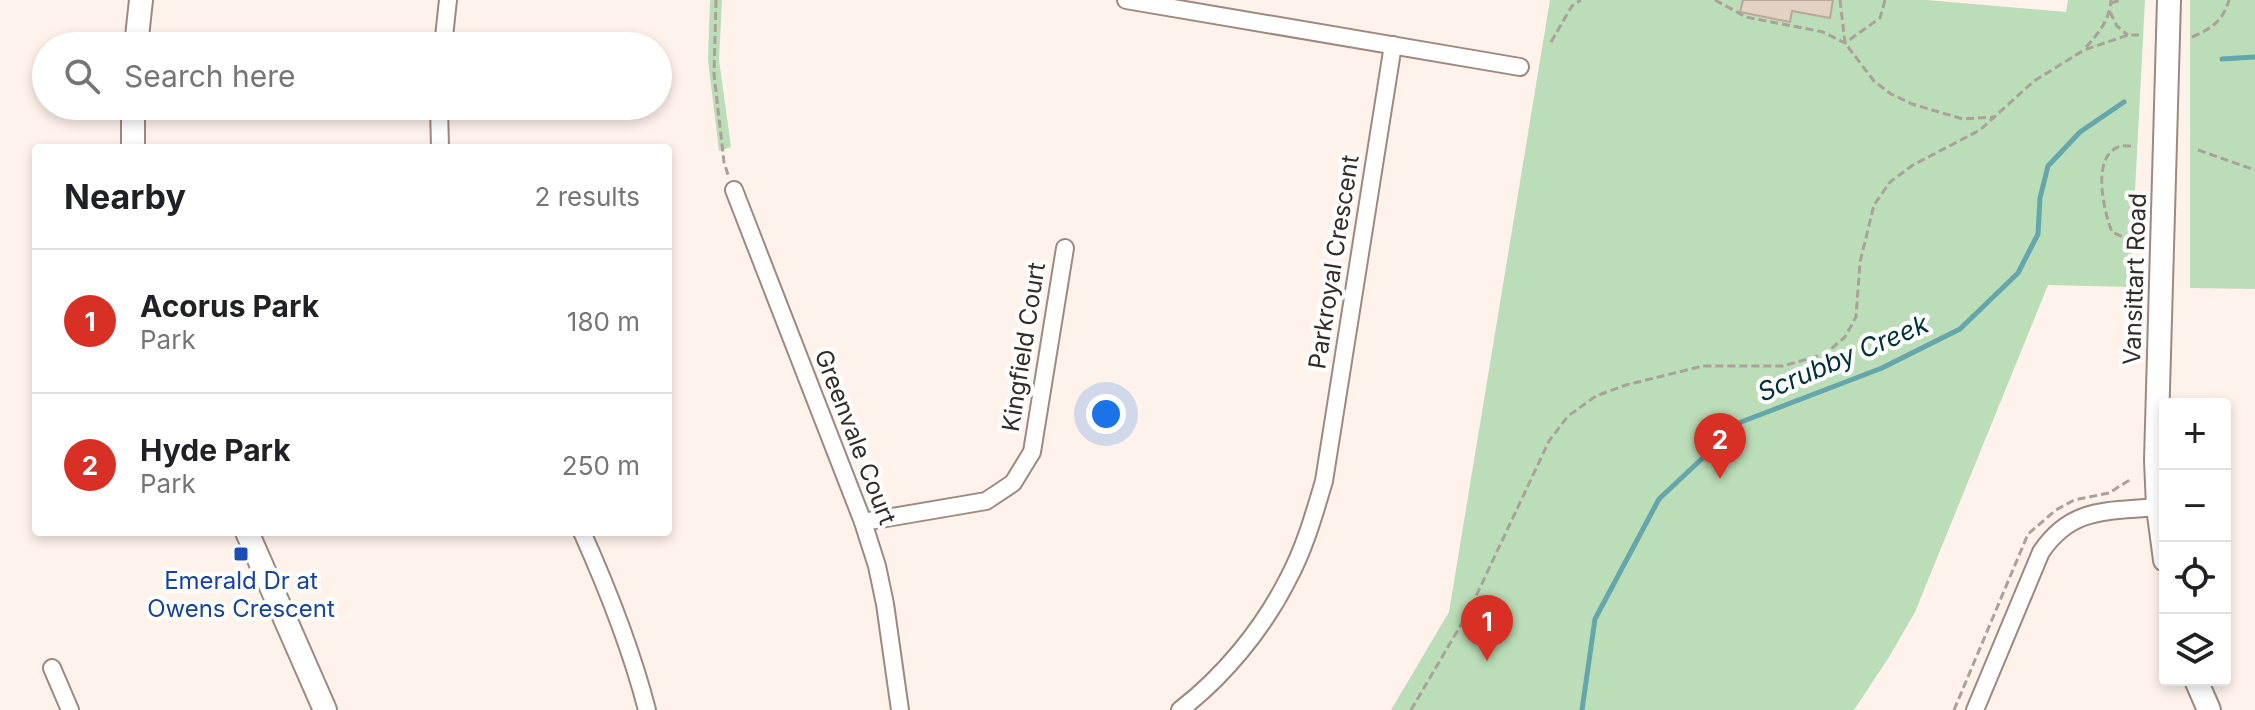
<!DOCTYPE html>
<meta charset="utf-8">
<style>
body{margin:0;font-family:Inter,sans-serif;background:#f2f2f2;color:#202124}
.controls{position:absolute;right:24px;bottom:24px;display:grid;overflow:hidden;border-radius:8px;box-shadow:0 4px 12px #0003}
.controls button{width:72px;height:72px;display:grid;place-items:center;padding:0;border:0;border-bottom:2px solid #e0e0e0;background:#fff;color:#202124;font:40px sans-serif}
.you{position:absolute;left:1106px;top:414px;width:28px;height:28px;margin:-20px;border:6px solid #fff;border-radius:50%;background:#1a73e8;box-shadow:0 0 0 12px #1a73e833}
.badge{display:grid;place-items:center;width:52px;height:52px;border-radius:50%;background:#d93025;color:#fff;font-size:26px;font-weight:700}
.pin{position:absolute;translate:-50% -66px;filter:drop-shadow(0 2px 4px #0008)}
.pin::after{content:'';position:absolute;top:42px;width:28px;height:24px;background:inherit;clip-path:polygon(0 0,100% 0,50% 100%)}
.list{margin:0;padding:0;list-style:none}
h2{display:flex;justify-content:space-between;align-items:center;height:104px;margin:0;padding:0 32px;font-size:34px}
h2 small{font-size:26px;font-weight:400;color:#757577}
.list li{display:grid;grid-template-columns:52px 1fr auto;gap:24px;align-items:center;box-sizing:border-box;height:144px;padding:0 32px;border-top:2px solid #e0e0e0}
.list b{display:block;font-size:30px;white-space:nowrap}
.list p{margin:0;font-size:26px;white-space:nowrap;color:#757577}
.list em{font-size:26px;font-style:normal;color:#757577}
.icon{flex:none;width:44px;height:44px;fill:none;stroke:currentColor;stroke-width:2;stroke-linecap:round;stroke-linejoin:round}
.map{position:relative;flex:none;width:2255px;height:710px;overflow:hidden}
.search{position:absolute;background:#fff;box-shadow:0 4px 12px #0003;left:32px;top:32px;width:640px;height:88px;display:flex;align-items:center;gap:20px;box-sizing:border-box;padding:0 28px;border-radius:44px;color:#757577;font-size:30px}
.panel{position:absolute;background:#fff;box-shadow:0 4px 12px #0003;left:32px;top:144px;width:640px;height:392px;border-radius:8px}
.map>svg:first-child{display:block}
.green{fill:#bbddb7}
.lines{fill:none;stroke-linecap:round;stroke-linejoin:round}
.stream{stroke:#65a6ad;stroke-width:5}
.building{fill:#e3d2c4;stroke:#b8a89a;stroke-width:2}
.street-casing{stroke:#9c897f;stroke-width:20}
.secondary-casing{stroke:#9c897f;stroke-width:26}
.path{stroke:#aba19b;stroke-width:3;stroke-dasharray:8 4;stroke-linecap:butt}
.street{stroke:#fff;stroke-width:16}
.secondary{stroke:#fff;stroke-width:22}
.transit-dot{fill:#1a4fb4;stroke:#fff;stroke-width:3}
.labels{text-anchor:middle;stroke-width:8;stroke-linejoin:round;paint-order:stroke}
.street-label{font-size:24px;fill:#322b27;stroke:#fff}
.transit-label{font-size:24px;fill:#164399;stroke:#fff}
.water-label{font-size:26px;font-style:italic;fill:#003136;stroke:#fff}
</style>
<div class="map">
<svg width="2255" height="710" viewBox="0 0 2255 710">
<rect width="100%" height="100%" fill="#fef2eb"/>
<g class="green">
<path d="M710 0H722L719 60 731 147 719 151 708 60Z"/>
<path d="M1550 0H1743L1741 12 1789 22 1792 11 1829 18 1833 2 1826 0H1927L2066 12 2068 0H2145L2130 287 2048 285 1915 612 1889 657 1854 710H1391L1449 612Z"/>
<path d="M2190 0H2255V289L2190 288Z"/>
</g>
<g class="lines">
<g class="stream">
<path d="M2222 59 2255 57"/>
<path d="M1582 710 1595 619 1659 499 1741 422 1882 368 1960 329 2018 273 2038 234 2040 198 2048 166 2080 132 2124 102"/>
</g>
</g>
<path class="building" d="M1743 0H1833L1830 18 1792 11 1790 22 1740 12Z"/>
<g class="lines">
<g class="street-casing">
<g id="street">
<path d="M1126 0 1520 67"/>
<path d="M443 46 448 0"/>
<path d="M439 106 440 148"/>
<path d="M734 190 863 522 877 566 885 604 900 710"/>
<path d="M863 522 986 501 1013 483 1032 452 1065 248"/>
<path d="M582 532C608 590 631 648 647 710"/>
<path d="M52 668 70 710"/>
<path d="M1180 710C1223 677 1262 630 1287 581 1304 550 1314 515 1324 481L1393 45"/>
<path d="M1975 710 2041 552C2072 506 2108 512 2158 507"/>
</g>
</g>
<g class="secondary-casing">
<g id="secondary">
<path d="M136 46 141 0"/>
<path d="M133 106V148"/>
<path d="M247 532 325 710"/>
<path d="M2165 560 2158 507 2156 460 2169 0"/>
<path d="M2196 680 2209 710"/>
</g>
</g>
<g class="path">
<path d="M716 0 714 74 724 162 728 175"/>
<path d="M1715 0 1746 17 1823 32 1845 43 1880 18 1885 0"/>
<path d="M1840 0 1845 43 1874 81 1891 94 1912 104 1963 119 1994 117"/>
<path d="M2111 3 2121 0"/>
<path d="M2110 12 2117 26 2128 35"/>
<path d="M2192 37C2211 29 2223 21 2229 0"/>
<path d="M1551 42 1572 6 1581 0"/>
<path d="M2086 47C2099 33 2110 19 2111 0"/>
<path d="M2131 146C2127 146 2122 145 2118 147 2091 158 2104 212 2112 232L2130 240 2142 241"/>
<path d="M2198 150 2255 170"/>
<path d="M1411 710 1469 611 1549 441 1568 416 1596 396 1626 385 1703 366H1783L1825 354 1845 337 1856 317 1860 262 1874 205 1890 182 1913 165 1980 130 2034 81 2084 50 2128 35H2139"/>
<path d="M1954 710 2028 534 2056 510 2074 500 2109 493 2131 479"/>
</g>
<use href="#street" class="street"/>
<use href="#secondary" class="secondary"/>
</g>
<rect class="transit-dot" x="233" y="546" width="16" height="16" rx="4"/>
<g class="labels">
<g class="street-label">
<text transform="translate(1334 262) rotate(-81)" y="8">Parkroyal Crescent</text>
<text transform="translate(2135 279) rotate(-88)" y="8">Vansittart Road</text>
<text transform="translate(1024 347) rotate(-81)" y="8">Kingfield Court</text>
<text transform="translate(855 437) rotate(69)" y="8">Greenvale Court</text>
</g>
<g class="transit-label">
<text x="241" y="589">Emerald Dr at<tspan x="241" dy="28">Owens Crescent</tspan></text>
</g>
<g class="water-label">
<text transform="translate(1843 358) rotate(-23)" y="9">Scrubby Creek</text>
</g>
</g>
</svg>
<div class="controls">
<button>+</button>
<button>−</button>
<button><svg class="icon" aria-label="locate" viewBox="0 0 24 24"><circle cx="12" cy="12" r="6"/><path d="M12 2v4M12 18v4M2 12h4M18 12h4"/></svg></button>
<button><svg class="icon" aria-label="layers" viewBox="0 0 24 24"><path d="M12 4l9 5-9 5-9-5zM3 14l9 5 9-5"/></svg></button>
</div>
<div class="you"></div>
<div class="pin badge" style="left:1487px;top:661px">1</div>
<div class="pin badge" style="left:1720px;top:479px">2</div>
<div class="search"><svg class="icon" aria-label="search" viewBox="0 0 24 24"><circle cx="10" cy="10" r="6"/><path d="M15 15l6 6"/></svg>Search here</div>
<section class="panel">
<h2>Nearby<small>2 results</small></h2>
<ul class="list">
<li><span class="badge">1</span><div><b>Acorus Park</b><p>Park</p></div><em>180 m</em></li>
<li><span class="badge">2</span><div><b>Hyde Park</b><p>Park</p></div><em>250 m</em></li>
</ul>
</section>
</div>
